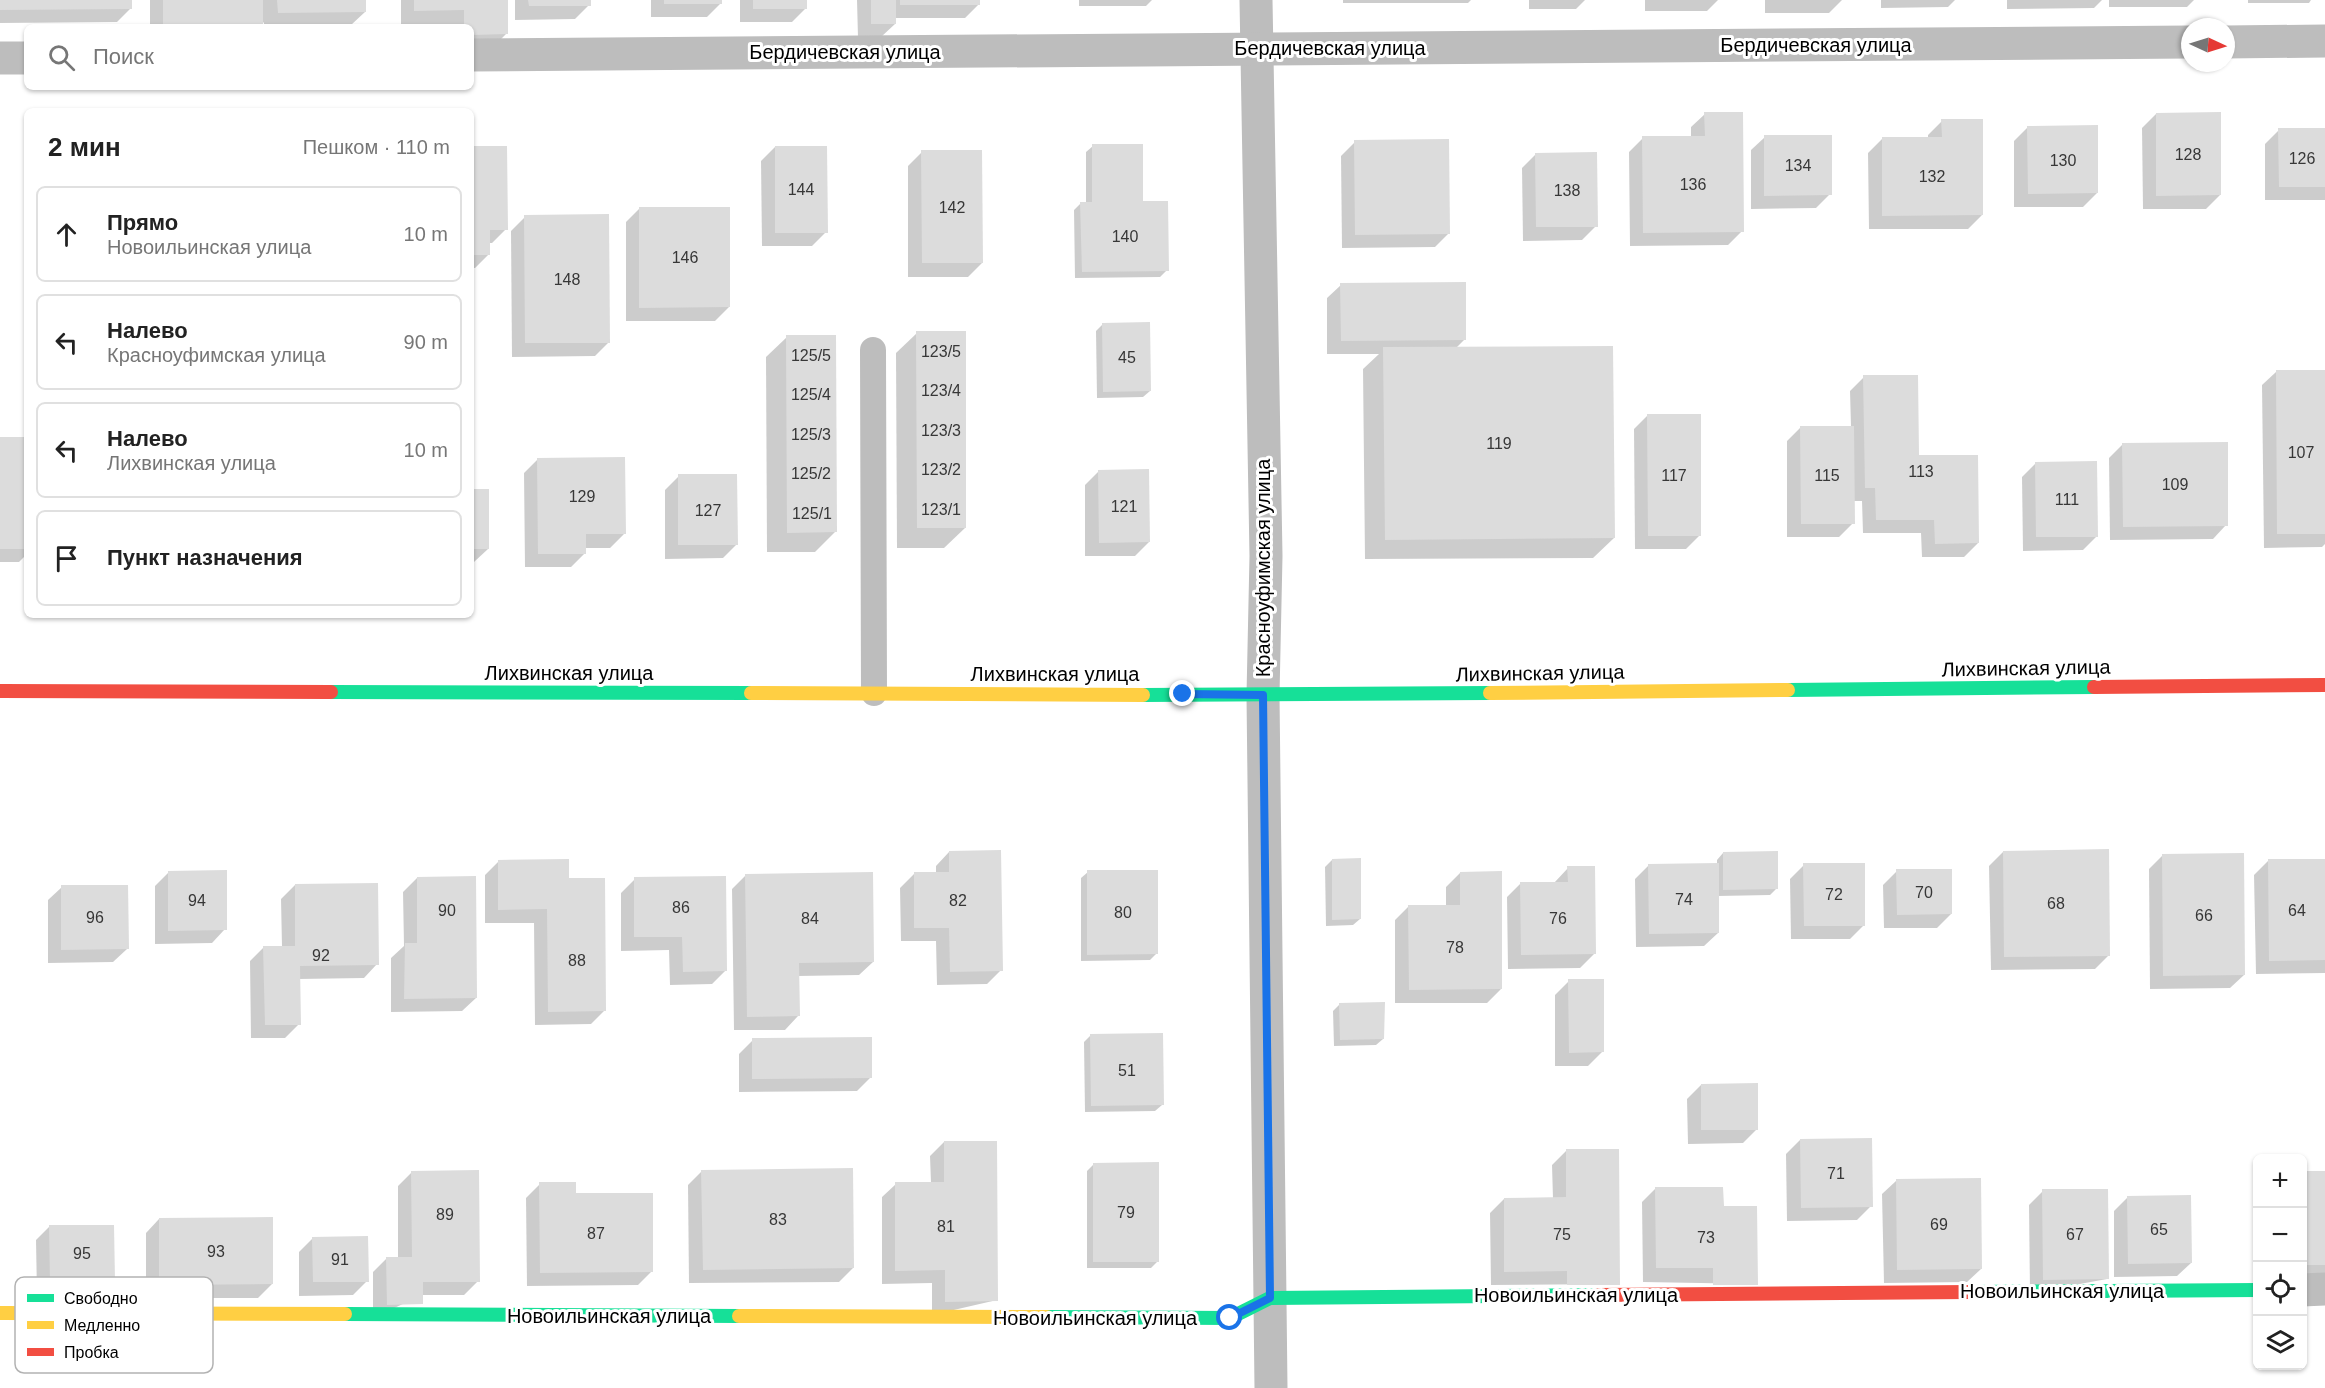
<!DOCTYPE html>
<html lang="ru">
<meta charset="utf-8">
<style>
body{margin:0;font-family:Helvetica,sans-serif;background:#f2f2f2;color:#222}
.controls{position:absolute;right:18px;bottom:18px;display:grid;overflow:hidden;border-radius:9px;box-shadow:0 2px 4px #0004}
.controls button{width:54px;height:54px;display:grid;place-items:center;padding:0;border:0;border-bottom:2px solid #e0e0e0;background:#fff;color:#222;font:30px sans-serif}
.compass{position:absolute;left:2181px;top:18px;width:54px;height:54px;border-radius:50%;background:#fff;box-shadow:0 2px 4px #0004;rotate:94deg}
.stop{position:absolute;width:18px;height:18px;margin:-14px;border:4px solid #1a73e8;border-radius:50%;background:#fff}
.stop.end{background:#1a73e8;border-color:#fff;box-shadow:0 2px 6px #0008}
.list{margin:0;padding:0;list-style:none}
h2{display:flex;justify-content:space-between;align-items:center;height:78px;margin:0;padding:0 24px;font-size:26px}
h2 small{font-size:20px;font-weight:400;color:#767676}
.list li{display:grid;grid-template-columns:39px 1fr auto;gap:18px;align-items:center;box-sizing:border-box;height:96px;margin:0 12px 12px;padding:0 12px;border:2px solid #e0e0e0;border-radius:9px}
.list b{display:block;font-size:22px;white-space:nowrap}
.list p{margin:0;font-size:20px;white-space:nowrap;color:#767676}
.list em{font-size:20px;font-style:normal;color:#767676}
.icon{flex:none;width:33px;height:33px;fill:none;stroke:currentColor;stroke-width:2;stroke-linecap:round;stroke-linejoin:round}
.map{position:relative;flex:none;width:2325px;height:1388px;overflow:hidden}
.search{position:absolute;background:#fff;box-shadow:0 2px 4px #0004;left:24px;top:24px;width:450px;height:66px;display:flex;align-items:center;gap:15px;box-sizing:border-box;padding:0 21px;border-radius:9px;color:#767676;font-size:22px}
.panel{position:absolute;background:#fff;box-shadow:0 2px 4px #0004;left:24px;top:108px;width:450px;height:510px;border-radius:9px}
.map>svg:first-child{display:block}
.shadow{fill:#0003}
.building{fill:#dcdcdc}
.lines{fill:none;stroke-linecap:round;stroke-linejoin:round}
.lane{stroke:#bdbdbd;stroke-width:26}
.street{stroke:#bdbdbd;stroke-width:33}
.fast{stroke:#16e098;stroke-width:14}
.slow{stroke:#ffcf43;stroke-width:14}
.jam{stroke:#f24e42;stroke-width:14}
.route{stroke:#1a73e8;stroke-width:8}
.labels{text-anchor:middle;stroke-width:6;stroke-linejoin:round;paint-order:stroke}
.number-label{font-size:16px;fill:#373737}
.street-label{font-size:20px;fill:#000;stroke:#fff}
.key{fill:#fff;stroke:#b2b2b2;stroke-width:1.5}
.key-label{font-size:16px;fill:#000}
</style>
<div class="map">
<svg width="2325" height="1388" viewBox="0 0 2325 1388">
<rect width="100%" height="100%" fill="#fff"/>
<g class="shadow">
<path d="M0 0H131V8L117 22 0 23Z"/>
<path d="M150 0H364L365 12 351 25 264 26V22L259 27H150Z"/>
<path d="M401 0H506V34L492 48H471V27H451V24H401Z"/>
<path d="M515 0H589V5L575 19 515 20Z"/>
<path d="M651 0H721V3L707 17H651Z"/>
<path d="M740 0H806V8L792 22H740Z"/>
<path d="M857 0H979V4L965 18H895V24L881 37 858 38Z"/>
<path d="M1079 0H1152L1146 6H1079Z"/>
<path d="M1343 0H1471L1468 3H1343Z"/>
<path d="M1529 0H1585L1576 9H1529Z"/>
<path d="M1645 0H1718L1707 11H1645Z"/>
<path d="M1765 0H1842L1829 13H1765Z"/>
<path d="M1881 0H1955L1948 7 1881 8Z"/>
<path d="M2007 0H2102L2094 8 2007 9Z"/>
<path d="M2109 0H2194L2187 7H2109Z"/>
<path d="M2248 0H2311L2309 3H2248Z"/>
<path d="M1705 114 1742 231 1728 245 1630 246 1629 152 1643 138H1691V127Z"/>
<path d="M2156 114 2220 195 2206 209H2143L2142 128Z"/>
<path d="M1942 121 1982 215 1968 229H1869L1868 153 1882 139 1928 138V135Z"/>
<path d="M2028 127 2097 193 2083 207H2014V141Z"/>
<path d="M2279 130H2325V200H2265V144Z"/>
<path d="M1765 137 1830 194 1816 208 1751 209V150Z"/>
<path d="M1355 142 1449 233 1435 247 1342 248 1341 156Z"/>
<path d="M1093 146 1141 203 1167 270 1160 277 1075 278 1074 210 1081 203H1086V152Z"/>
<path d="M775 147 826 232 812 246H762L761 161Z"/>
<path d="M471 148 506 229 492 243H489V254L475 268H471Z"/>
<path d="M922 152 982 263 968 277H908V166Z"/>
<path d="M1536 154 1596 226 1582 240 1523 241 1522 168Z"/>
<path d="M640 208 729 307 715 321H626V222Z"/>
<path d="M525 217 609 342 595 356 512 357 511 231Z"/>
<path d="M1341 285 1465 339 1455 349 1614 538 1593 558 1365 559 1363 369 1379 354H1327V298Z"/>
<path d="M1103 324 1150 391 1143 397 1097 398 1096 331Z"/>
<path d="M917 333 965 528 944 548H897L896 353Z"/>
<path d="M787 337 835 532 815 552H767L766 357Z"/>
<path d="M2325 371V544L2322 547 2264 548 2262 385 2276 372Z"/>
<path d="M1864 377 1978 543 1964 557H1922L1921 533H1863L1862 501H1853V523L1839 537H1787V441L1800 428 1851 427 1850 391Z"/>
<path d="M1648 415 1700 535 1686 549H1635L1634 429Z"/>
<path d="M0 439H27V554L19 562H0Z"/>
<path d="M2123 444 2226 525 2213 539 2110 540 2109 458Z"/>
<path d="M538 459 624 534 610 548H585V553L571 567H525L524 473Z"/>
<path d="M2036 463 2097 536 2083 550 2023 551 2022 477Z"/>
<path d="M1099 471 1149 542 1135 556H1085V485Z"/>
<path d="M679 476 737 544 723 558 665 559V490Z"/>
<path d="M471 491 488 549 474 562H471Z"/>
<path d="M949 852 1001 970 987 984 937 985 936 941H901L900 888 914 874 936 873V866Z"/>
<path d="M2003 852 2109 955 2095 969 1991 970 1989 866Z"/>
<path d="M1723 853 1776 889 1770 895 1718 896V933L1704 946 1636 947 1635 879 1649 865H1717V860Z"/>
<path d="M2163 855 2244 975 2230 988 2150 989 2149 869Z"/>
<path d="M1332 860 1360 919 1353 925 1326 926 1325 867Z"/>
<path d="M2325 860V973L2256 974 2254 875 2268 861Z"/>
<path d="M499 861 567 880 605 1010 591 1024 535 1025 534 923H485V875Z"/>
<path d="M1804 865 1864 925 1850 939H1791L1790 879Z"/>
<path d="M1568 868 1594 954 1580 968 1508 969 1507 897 1521 883H1554Z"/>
<path d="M1897 871 1951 914 1937 928H1884L1883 885Z"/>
<path d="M169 872 225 929 212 943 155 944V886Z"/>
<path d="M1088 872 1157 953 1150 960 1081 961V878Z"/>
<path d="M1460 873 1501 989 1487 1003H1395V920L1408 907 1446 906V887Z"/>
<path d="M746 875 873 962 859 975 798 976V1016L785 1030H734L732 889Z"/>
<path d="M417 878 476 998 462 1011 391 1012V958L404 946 403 892Z"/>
<path d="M635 879 726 970 712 984 670 985 669 950 621 951V893Z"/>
<path d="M295 885 377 964 364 978 299 979V1024L285 1038H251L250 961 264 947H282L281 899Z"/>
<path d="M62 887 127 949 113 962 48 963V900Z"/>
<path d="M1569 981 1602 1052 1588 1066H1555V995Z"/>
<path d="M1340 1004 1383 1039 1376 1045 1334 1046 1333 1011Z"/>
<path d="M1090 1036 1162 1105 1155 1111 1085 1112 1084 1042Z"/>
<path d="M753 1040 871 1077 857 1091 739 1092V1054Z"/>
<path d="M1701 1085 1757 1129 1743 1143 1688 1144 1687 1099Z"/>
<path d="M1800 1140 1871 1206 1857 1220 1787 1221 1786 1154Z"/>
<path d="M944 1142 997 1300 932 1315V1283L882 1284V1197L896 1184 931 1183 930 1156Z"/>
<path d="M1566 1151 1618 1284 1491 1285 1490 1213 1504 1199H1553L1552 1165Z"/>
<path d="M1093 1165 1158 1261 1151 1268H1087V1171Z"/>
<path d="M702 1171 853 1268 839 1282 689 1283 688 1185Z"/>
<path d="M412 1172 478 1281 464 1295H422L373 1318V1272L387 1258H398V1186Z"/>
<path d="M2302 1173H2325V1278L2302 1279Z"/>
<path d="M1896 1181 1981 1269 1967 1282 1884 1283 1882 1194Z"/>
<path d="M540 1184 575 1195 652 1271 638 1285 527 1286 526 1198Z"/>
<path d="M1656 1188 1722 1208 1756 1284 1643 1282 1642 1202Z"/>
<path d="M2043 1191 2107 1279 2030 1293 2029 1205Z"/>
<path d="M2128 1197 2191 1263 2177 1276 2114 1277V1211Z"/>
<path d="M159 1219 272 1284 258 1298H146V1233Z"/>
<path d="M50 1226 113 1281 99 1295H37L36 1240Z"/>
<path d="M313 1238 367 1281 353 1295 299 1296V1252Z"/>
</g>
<g class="building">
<path d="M0 0H132V9L0 10Z"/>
<path d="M163 0H263V25L163 26Z"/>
<path d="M277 0H366V12L278 13Z"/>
<path d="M414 0H508V34L471 35V27H464V10L414 11Z"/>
<path d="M528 0H591V6H529Z"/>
<rect x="664" y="0" width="58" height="4"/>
<rect x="753" y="0" width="54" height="9"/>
<rect x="871" y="0" width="25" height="24"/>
<rect x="900" y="0" width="80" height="5"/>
<path d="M1704 112H1743L1744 232 1643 233 1642 136H1705Z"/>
<path d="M2221 112V195L2156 196V113Z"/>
<path d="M1941 119H1983V215L1882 216V137H1942Z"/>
<path d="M2098 125V193L2028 194 2027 126Z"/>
<path d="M2278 128H2325V187H2279Z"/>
<path d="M1764 135H1832V195L1764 196Z"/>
<path d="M1449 139 1450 234 1355 235 1354 140Z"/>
<path d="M1092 144H1143V201H1168L1169 271 1082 272 1080 202H1092Z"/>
<path d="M471 146H507L508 230H490V255H471Z"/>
<path d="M775 146H827L828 233H775Z"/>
<path d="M921 150H982L983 263H922Z"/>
<path d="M1597 152 1598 227H1536L1535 153Z"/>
<path d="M639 207H730V307L639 308Z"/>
<path d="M609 214 610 343H525L524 215Z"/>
<path d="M1466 282V340L1341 341 1340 283Z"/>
<path d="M1150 322 1151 391 1103 392 1102 323Z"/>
<path d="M916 331H966V528H917Z"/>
<path d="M786 335H836L837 532 787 533Z"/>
<path d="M1613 346 1615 538 1385 540 1383 347Z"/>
<path d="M2276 370H2325V534H2277Z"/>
<path d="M1863 375H1918L1919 455H1978L1979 543 1935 544 1934 520H1876L1875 488H1865Z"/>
<path d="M1647 414H1701V536H1648Z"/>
<path d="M1800 426H1854L1855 524H1801Z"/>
<rect x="0" y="437" width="27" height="112"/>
<path d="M2228 442V526L2123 527 2122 443Z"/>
<path d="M625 457 626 534H586V554H538L537 458Z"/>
<path d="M2097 461 2098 537H2036L2035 462Z"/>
<path d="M1149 469 1150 542 1099 543 1098 470Z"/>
<path d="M678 474H737L738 545H678Z"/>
<rect x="471" y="489" width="18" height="60"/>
<path d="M2109 849 2110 956 2004 957 2003 851Z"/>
<path d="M1001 850 1003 971 950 972 949 928H914V872H949V851Z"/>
<path d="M1778 851V889L1723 890V852Z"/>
<path d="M2244 853 2245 975 2163 976 2162 854Z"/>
<path d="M1361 858V919L1332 920V859Z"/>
<path d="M569 859V878H605L606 1011 548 1012 547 909 498 910V860Z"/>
<path d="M2268 859H2325V960L2269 961Z"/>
<path d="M1719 863V933L1649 934 1648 864Z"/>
<path d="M1803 863H1865V926H1804Z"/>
<path d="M1567 866H1595L1596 954 1521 955 1520 882H1568Z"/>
<path d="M1896 869H1952V914L1897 915Z"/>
<path d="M227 870V930L168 931V871Z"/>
<path d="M1087 870H1158V954L1087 955Z"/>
<path d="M1502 871V989L1409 990 1408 905H1460V872Z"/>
<path d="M873 872 874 962 799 963 800 1016 747 1017 745 874Z"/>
<path d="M476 876 477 998 404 999 405 943H417V877Z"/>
<path d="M726 876 727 971 683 972 682 937H634V877Z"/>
<path d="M378 883 379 965 300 966 301 1025H265L263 946H295V884Z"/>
<path d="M61 885H128L129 949 61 950Z"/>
<path d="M1568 979H1604V1052L1569 1053Z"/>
<path d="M1385 1002 1384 1039 1340 1040 1339 1003Z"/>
<path d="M1163 1033 1164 1105 1091 1106 1090 1034Z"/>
<path d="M872 1037V1078L752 1079V1038Z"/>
<path d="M1758 1083V1130H1701V1084Z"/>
<path d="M1872 1138 1873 1207 1801 1208 1800 1139Z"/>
<path d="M944 1141H997L998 1301 945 1302V1270L895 1271V1182H944Z"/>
<path d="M1566 1149H1619L1620 1285H1567V1271L1504 1272V1198L1566 1197Z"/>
<path d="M1159 1162V1262H1093V1163Z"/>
<path d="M853 1168 854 1268 703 1270 701 1170Z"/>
<path d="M479 1170 480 1282H423V1304L387 1305 386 1257H412L411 1171Z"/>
<rect x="2302" y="1171" width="23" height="94"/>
<path d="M1981 1178 1982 1269 1897 1270 1896 1179Z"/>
<path d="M539 1182H576V1193H653V1272L540 1273Z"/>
<path d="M1655 1187H1723L1724 1206H1757L1758 1285H1713V1268H1656Z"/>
<path d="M2042 1189H2108L2109 1279 2043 1280Z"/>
<path d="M2191 1195 2192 1263 2128 1264 2127 1196Z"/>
<path d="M273 1217V1284L159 1285V1218Z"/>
<path d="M49 1225H114L115 1281 50 1282Z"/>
<path d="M368 1236 369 1282H313L312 1237Z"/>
</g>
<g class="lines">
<path class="lane" d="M873 350 874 693"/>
<g class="street">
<path d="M1256 0 1266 556 1263 695 1271 1388"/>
<path d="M2226 42 2325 41"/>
<path d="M471 55 2190 42"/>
<path d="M0 58H27"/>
<path d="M2302 1290 2325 1289"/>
</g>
<g class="fast">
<path d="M1788 690 2094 687"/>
<path d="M331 692 751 693"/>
<path d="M1143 695 1490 693"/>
<path d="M1970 1292 2258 1290"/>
<path d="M345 1314 739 1316"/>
<path d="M1047 1317 1230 1318 1270 1298 1598 1295"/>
</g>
<g class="slow">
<path d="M751 693 1143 695"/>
<path d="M1490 693 1788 690"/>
<path d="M0 1313 345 1314"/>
<path d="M739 1316 1047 1317"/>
</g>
<g class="jam">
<path d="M2094 687 2325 685"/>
<path d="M0 691 331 692"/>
<path d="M1598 1295 1970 1292"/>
</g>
</g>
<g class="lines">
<path class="route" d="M1183 694 1263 695 1270 1298 1230 1318"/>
</g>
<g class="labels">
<g class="number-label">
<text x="2188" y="160">128</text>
<text x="2302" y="164">126</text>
<text x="2063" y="166">130</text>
<text x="1798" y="171">134</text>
<text x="1932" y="182">132</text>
<text x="1693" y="190">136</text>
<text x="801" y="195">144</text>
<text x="1567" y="196">138</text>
<text x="952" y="213">142</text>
<text x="1125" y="242">140</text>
<text x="685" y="263">146</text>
<text x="567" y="285">148</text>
<text x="941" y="357">123/5</text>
<text x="811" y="361">125/5</text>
<text x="1127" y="363">45</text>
<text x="941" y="396">123/4</text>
<text x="811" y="400">125/4</text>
<text x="941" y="436">123/3</text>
<text x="811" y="440">125/3</text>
<text x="1499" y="449">119</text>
<text x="2301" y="458">107</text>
<text x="941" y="475">123/2</text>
<text x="1921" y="477">113</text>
<text x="811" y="479">125/2</text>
<text x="1674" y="481">117</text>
<text x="1827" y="481">115</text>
<text x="2175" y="490">109</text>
<text x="582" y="502">129</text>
<text x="2067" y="505">111</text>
<text x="1124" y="512">121</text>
<text x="941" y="515">123/1</text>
<text x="708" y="516">127</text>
<text x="812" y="519">125/1</text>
<text x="1924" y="898">70</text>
<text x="1834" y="900">72</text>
<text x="1684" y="905">74</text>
<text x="197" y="906">94</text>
<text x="958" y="906">82</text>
<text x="2056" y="909">68</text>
<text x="681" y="913">86</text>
<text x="447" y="916">90</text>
<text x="2297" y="916">64</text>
<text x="1123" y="918">80</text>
<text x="2204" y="921">66</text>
<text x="95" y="923">96</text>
<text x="810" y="924">84</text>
<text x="1558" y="924">76</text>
<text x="1455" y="953">78</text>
<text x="321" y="961">92</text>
<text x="577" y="966">88</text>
<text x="1127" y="1076">51</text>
<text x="1836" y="1179">71</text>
<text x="1126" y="1218">79</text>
<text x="445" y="1220">89</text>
<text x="778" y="1225">83</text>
<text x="1939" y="1230">69</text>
<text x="946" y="1232">81</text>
<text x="2159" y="1235">65</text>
<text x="596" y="1239">87</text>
<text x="1562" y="1240">75</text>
<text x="2075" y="1240">67</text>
<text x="1706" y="1243">73</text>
<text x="216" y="1257">93</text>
<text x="82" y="1259">95</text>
<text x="340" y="1265">91</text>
</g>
<g class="street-label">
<text x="1816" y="52">Бердичевская улица</text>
<text x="1330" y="55">Бердичевская улица</text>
<text x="845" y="59">Бердичевская улица</text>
<text transform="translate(1263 568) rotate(-90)" y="7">Красноуфимская улица</text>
<text transform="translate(2026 668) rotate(-1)" y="7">Лихвинская улица</text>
<text x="569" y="680">Лихвинская улица</text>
<text transform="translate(1540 673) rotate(-1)" y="7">Лихвинская улица</text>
<text x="1055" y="681">Лихвинская улица</text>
<text x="2062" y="1298">Новоильинская улица</text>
<text x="1576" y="1302">Новоильинская улица</text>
<text x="609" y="1323">Новоильинская улица</text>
<text x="1095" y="1325">Новоильинская улица</text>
</g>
</g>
<rect x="15" y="1277" width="198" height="96" rx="9" class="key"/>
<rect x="27" y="1294" width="27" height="8" fill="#16e098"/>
<rect x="27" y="1321" width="27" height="8" fill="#ffcf43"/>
<rect x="27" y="1348" width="27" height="8" fill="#f24e42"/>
<g class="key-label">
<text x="64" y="1304">Свободно</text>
<text x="64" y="1331">Медленно</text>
<text x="64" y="1358">Пробка</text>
</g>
</svg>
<div class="controls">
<button>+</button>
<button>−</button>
<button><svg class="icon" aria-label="locate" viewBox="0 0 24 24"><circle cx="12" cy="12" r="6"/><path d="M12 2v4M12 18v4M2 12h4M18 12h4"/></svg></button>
<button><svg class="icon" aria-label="layers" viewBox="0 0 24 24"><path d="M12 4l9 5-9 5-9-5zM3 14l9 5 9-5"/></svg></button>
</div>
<svg class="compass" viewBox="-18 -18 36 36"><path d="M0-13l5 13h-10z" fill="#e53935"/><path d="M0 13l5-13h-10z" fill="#767676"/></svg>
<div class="stop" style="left:1230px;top:1318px"></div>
<div class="stop end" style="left:1183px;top:694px"></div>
<div class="search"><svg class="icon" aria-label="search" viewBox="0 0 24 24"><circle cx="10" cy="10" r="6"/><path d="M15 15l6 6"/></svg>Поиск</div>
<section class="panel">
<h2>2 мин<small>Пешком · 110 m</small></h2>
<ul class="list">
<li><svg class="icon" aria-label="ahead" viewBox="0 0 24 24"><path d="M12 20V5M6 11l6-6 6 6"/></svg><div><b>Прямо</b><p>Новоильинская улица</p></div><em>10 m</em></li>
<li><svg class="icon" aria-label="left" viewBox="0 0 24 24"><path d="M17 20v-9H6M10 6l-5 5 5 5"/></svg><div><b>Налево</b><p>Красноуфимская улица</p></div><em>90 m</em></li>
<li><svg class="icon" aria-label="left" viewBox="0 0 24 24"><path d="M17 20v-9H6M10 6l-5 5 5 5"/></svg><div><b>Налево</b><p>Лихвинская улица</p></div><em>10 m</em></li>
<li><svg class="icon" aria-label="arrive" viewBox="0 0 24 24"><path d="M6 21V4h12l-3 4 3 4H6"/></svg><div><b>Пункт назначения</b></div></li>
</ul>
</section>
</div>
